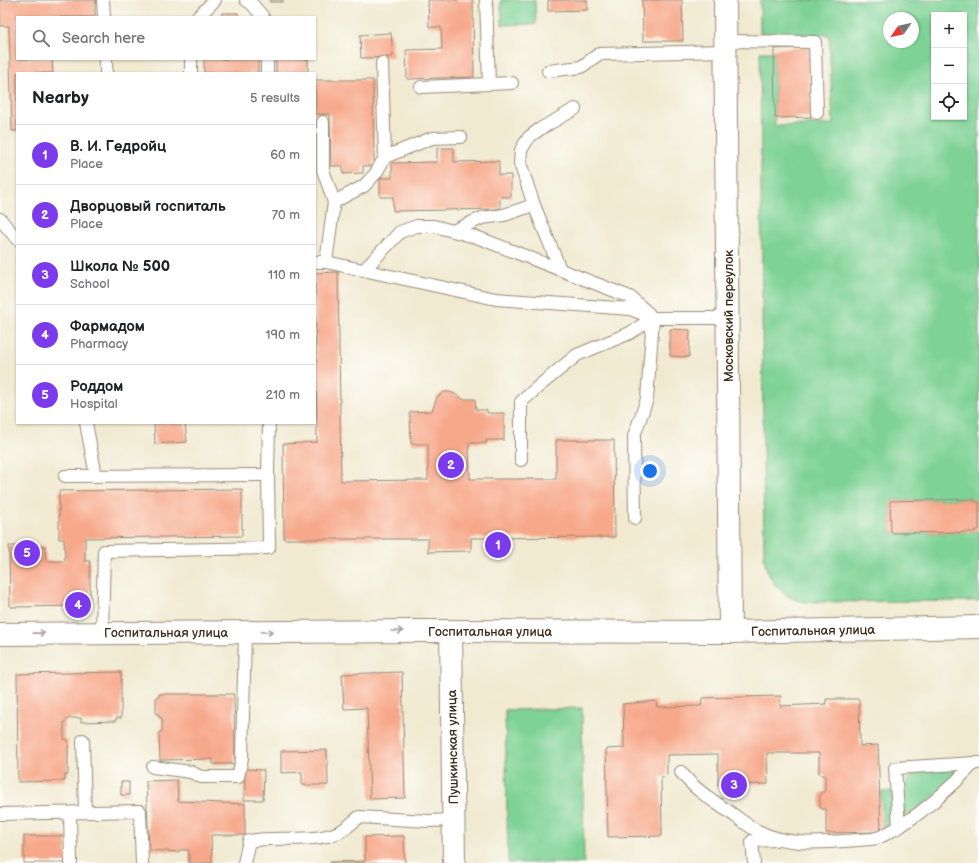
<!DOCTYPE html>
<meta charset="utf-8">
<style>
body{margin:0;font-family:"Balsamiq Sans",sans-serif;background:#f2f2f2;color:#202124}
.controls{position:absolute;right:12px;top:12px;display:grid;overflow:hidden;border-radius:0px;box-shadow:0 1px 3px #0004}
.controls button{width:36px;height:36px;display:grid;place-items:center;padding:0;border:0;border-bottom:1px solid #e0e0e0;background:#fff;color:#202124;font:20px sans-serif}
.compass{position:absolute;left:883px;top:12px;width:36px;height:36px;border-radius:50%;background:#fff;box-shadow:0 1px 3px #0004;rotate:236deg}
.you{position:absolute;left:650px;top:471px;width:14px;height:14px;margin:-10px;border:3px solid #fff;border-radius:50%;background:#1a73e8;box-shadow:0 0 0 6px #1a73e833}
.badge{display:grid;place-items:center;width:26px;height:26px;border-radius:50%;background:#7c3aed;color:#fff;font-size:13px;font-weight:700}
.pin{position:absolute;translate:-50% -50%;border:2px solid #fff;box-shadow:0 1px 4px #0006}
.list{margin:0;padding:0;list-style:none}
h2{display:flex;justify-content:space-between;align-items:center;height:52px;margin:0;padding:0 16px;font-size:17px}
h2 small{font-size:13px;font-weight:400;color:#757577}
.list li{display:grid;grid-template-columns:26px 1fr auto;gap:12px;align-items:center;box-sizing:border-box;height:60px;padding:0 16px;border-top:1px solid #e0e0e0}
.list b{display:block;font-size:15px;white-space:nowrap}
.list p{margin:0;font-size:13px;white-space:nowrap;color:#757577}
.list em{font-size:13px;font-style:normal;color:#757577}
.icon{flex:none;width:22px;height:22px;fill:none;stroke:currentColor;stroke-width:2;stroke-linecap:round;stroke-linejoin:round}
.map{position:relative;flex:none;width:979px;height:863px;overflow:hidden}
.search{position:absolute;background:#fff;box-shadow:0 1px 3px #0004;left:16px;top:16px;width:300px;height:44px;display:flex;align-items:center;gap:10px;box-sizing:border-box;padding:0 14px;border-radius:0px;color:#757577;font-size:15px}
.panel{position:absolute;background:#fff;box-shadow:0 1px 3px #0004;left:16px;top:72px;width:300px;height:352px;border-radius:0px}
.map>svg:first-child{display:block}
.green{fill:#7ed295;stroke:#5c7e5a;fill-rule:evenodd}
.building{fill:#f7a88a}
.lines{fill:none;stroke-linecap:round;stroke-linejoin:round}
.lane-casing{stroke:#968a78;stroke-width:14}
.street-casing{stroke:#968a78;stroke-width:24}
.secondary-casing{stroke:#968a78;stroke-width:24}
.lane{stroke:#fff;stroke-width:12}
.street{stroke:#fff;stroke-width:22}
.secondary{stroke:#fff;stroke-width:22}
.oneway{stroke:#a79f9a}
.labels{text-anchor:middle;stroke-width:3;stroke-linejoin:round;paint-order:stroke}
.street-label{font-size:13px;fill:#3b2a1e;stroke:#fdfcf7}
</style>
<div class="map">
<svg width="979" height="863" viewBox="0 0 979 863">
<rect width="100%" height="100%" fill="#fdfcf7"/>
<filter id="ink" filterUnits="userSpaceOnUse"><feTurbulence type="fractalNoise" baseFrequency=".025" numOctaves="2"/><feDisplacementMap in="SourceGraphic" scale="8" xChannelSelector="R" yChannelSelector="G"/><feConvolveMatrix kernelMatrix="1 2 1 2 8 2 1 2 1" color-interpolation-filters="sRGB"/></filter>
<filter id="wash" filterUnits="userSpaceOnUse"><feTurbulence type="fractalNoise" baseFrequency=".012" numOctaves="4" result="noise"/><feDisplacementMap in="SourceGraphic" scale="16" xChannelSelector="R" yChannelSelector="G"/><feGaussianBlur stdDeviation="0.9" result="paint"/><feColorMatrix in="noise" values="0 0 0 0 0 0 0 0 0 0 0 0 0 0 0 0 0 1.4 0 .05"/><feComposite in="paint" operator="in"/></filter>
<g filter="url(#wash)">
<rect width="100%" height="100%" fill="#f1ead1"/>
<g class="green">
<path d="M501 0H535L536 24 502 25Z"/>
<path d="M760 0H979V502H974V499L890 501 891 533 975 532V530H979V601L804 602C780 597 769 581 764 559L760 52H774L775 126 833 124 829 35 760 33ZM934 15H964V117H934ZM889 18H913V42H889Z"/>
<path d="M582 708 584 863H508L505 710Z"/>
<path d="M959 770C944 788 924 807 903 817 900 765 917 772 959 770Z"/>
<path d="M892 791C892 805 895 821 883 831L881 792Z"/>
</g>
<g id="blocks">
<g class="building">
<path d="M0 0H95V17H17V59H52L53 73H17V131H12L9 26H0Z"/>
<rect x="270" y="0" width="13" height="2"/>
<path d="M428 0H473L474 77 407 79 406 50 442 49 441 27H429Z"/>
<path d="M548 0H587V10L548 11Z"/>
<path d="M642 0H682L683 41H643Z"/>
<rect x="222" y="13" width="16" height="4"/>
<path d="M391 33 393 57 361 58 360 35Z"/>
<path d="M809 47 811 117 775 118 774 49Z"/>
<rect x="204" y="59" width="54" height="14"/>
<rect x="276" y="59" width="32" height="14"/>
<path d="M315 80H373L374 166H363V173L343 174V166H331L330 114H315Z"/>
<path d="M437 148H454V162L499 161V175H511V197H500V209L393 211V197H380V178H392V163L437 162Z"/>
<path d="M338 272 341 481 428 480V444H411L410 412 432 411 437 397 444 392H449L453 393 463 399H475L476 410H487V413H504V440H486L487 443H469L470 479H556V440H614L615 537 471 538V551L428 552V539H284L283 444 317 442 315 273Z"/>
<path d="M670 329 690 330 689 357 670 356Z"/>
<path d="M154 423H185L187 442 155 444Z"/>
<path d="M242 489V536L85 538V561H90V606L10 607 9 546H45L46 561H65L64 539H59V491Z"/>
<path d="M975 499 974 502H979V530H975V532L891 533 890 501Z"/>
<path d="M121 672V718H116V721L81 722V718H70L64 722V739L68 740V775H65V781L18 782 17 674Z"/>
<path d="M402 672 405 798 370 799 367 708 344 709 342 674Z"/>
<path d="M159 694H234L235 764H213V759L160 760 159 732H162V718H159V714H156V697H159Z"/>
<path d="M781 696 780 706 826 704V699H859L860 746 878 745 881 832 826 833V809H822L820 807V794L822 792H825V775H821L819 773V753H767L768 784 718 785V754L667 755V775L665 777H661L662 836 608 837 606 749 624 748 623 704 656 701 657 707 701 706 702 698Z"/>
<path d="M327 750 328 785H302V772L281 773V751Z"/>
<path d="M245 769 264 770 263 800H244Z"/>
<path d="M177 780 178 801 245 804V835H211L212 863H189V850H179V852L149 850 146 781Z"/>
<rect x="121" y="782" width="8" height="13"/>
<rect x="24" y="836" width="42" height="27"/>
<path d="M404 836 405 863H330V862L365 861V837Z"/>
</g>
</g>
</g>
<g filter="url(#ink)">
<use href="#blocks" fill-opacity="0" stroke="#968a78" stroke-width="1"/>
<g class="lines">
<g class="lane-casing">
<g id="lane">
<path d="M103 0 104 17"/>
<path d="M246 0 252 4 263 17"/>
<path d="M486 0 489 84"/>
<path d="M198 17 215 0"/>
<path d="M726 41 815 42 817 113"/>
<path d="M106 59V73"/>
<path d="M382 63 385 157"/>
<path d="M548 71 581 67 599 54 726 51"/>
<path d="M191 73V59"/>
<path d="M267 73V59"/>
<path d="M421 87 512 83"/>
<path d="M323 122V170L334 202"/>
<path d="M0 219 17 239"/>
<path d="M453 231 482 218 504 215 534 205"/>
<path d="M315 262H326L496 299 630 309 653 318H728"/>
<path d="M326 262 334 202 364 186 376 173 385 157 432 138 461 137"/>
<path d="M560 269 534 205 520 163 521 150 529 137 540 129 575 109"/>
<path d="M364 270 400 232 417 226H434L479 238 630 297 649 314"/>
<path d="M86 423 96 476"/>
<path d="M521 460V402L539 386 577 355 630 333 653 318"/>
<path d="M65 476 268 475"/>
<path d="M635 518 634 436 647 399 653 318"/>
<path d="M102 632 104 551 269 548 268 475 269 423"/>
<path d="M83 740 85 812"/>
<path d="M974 763C951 788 927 809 899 827L895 768 974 763H979"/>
<path d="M153 767 191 772 201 777H238L242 758 245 632"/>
<path d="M681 772C693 788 709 798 725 809 736 816 746 825 758 831 792 849 835 841 872 839L880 837 899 827"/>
<path d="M70 813 71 863"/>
<path d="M0 814 140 811 142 863"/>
<path d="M244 863 249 841C278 835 312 844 339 832 346 829 353 822 359 817L428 821 453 820"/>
<path d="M754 863 752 841 775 840"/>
</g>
</g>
<g class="street-casing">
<path id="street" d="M451 631 454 863"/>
</g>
<g class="secondary-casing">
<g id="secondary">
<path d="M725 0 730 632"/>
<path d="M0 634 414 631 730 632 979 627"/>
</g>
</g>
<use href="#lane" class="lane"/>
<use href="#street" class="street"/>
<use href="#secondary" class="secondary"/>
</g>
<defs><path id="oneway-shaft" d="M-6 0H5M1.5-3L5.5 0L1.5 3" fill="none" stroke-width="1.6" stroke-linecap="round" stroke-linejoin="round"/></defs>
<g class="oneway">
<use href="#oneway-shaft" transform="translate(397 631)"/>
<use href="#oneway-shaft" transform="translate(267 632)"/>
<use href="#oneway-shaft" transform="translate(39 633) rotate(-1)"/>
</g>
</g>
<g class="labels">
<g class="street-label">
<text transform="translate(728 316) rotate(-90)" y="5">Московский переулок</text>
<text transform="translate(813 630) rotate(-1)" y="5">Госпитальная улица</text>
<text x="490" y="636">Госпитальная улица</text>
<text x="166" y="637">Госпитальная улица</text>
<text transform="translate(452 747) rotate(-91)" y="5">Пушкинская улица</text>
</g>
</g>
</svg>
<div class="controls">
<button>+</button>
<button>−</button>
<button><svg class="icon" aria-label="locate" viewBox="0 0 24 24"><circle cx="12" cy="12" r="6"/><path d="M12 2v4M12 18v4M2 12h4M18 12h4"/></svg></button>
</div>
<svg class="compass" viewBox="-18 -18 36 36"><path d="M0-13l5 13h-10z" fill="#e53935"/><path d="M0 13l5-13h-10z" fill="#757577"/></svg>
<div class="you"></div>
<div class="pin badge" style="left:498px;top:545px">1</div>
<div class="pin badge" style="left:451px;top:465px">2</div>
<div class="pin badge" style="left:734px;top:785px">3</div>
<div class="pin badge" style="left:78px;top:605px">4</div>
<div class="pin badge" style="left:27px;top:553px">5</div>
<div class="search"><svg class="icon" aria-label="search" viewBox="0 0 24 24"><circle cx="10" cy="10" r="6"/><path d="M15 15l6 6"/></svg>Search here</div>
<section class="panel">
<h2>Nearby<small>5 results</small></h2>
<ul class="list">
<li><span class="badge">1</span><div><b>В. И. Гедройц</b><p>Place</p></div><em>60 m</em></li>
<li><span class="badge">2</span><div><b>Дворцовый госпиталь</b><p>Place</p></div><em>70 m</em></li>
<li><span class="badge">3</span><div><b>Школа № 500</b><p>School</p></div><em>110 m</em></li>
<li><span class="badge">4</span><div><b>Фармадом</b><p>Pharmacy</p></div><em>190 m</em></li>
<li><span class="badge">5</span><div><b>Роддом</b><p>Hospital</p></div><em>210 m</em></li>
</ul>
</section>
</div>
